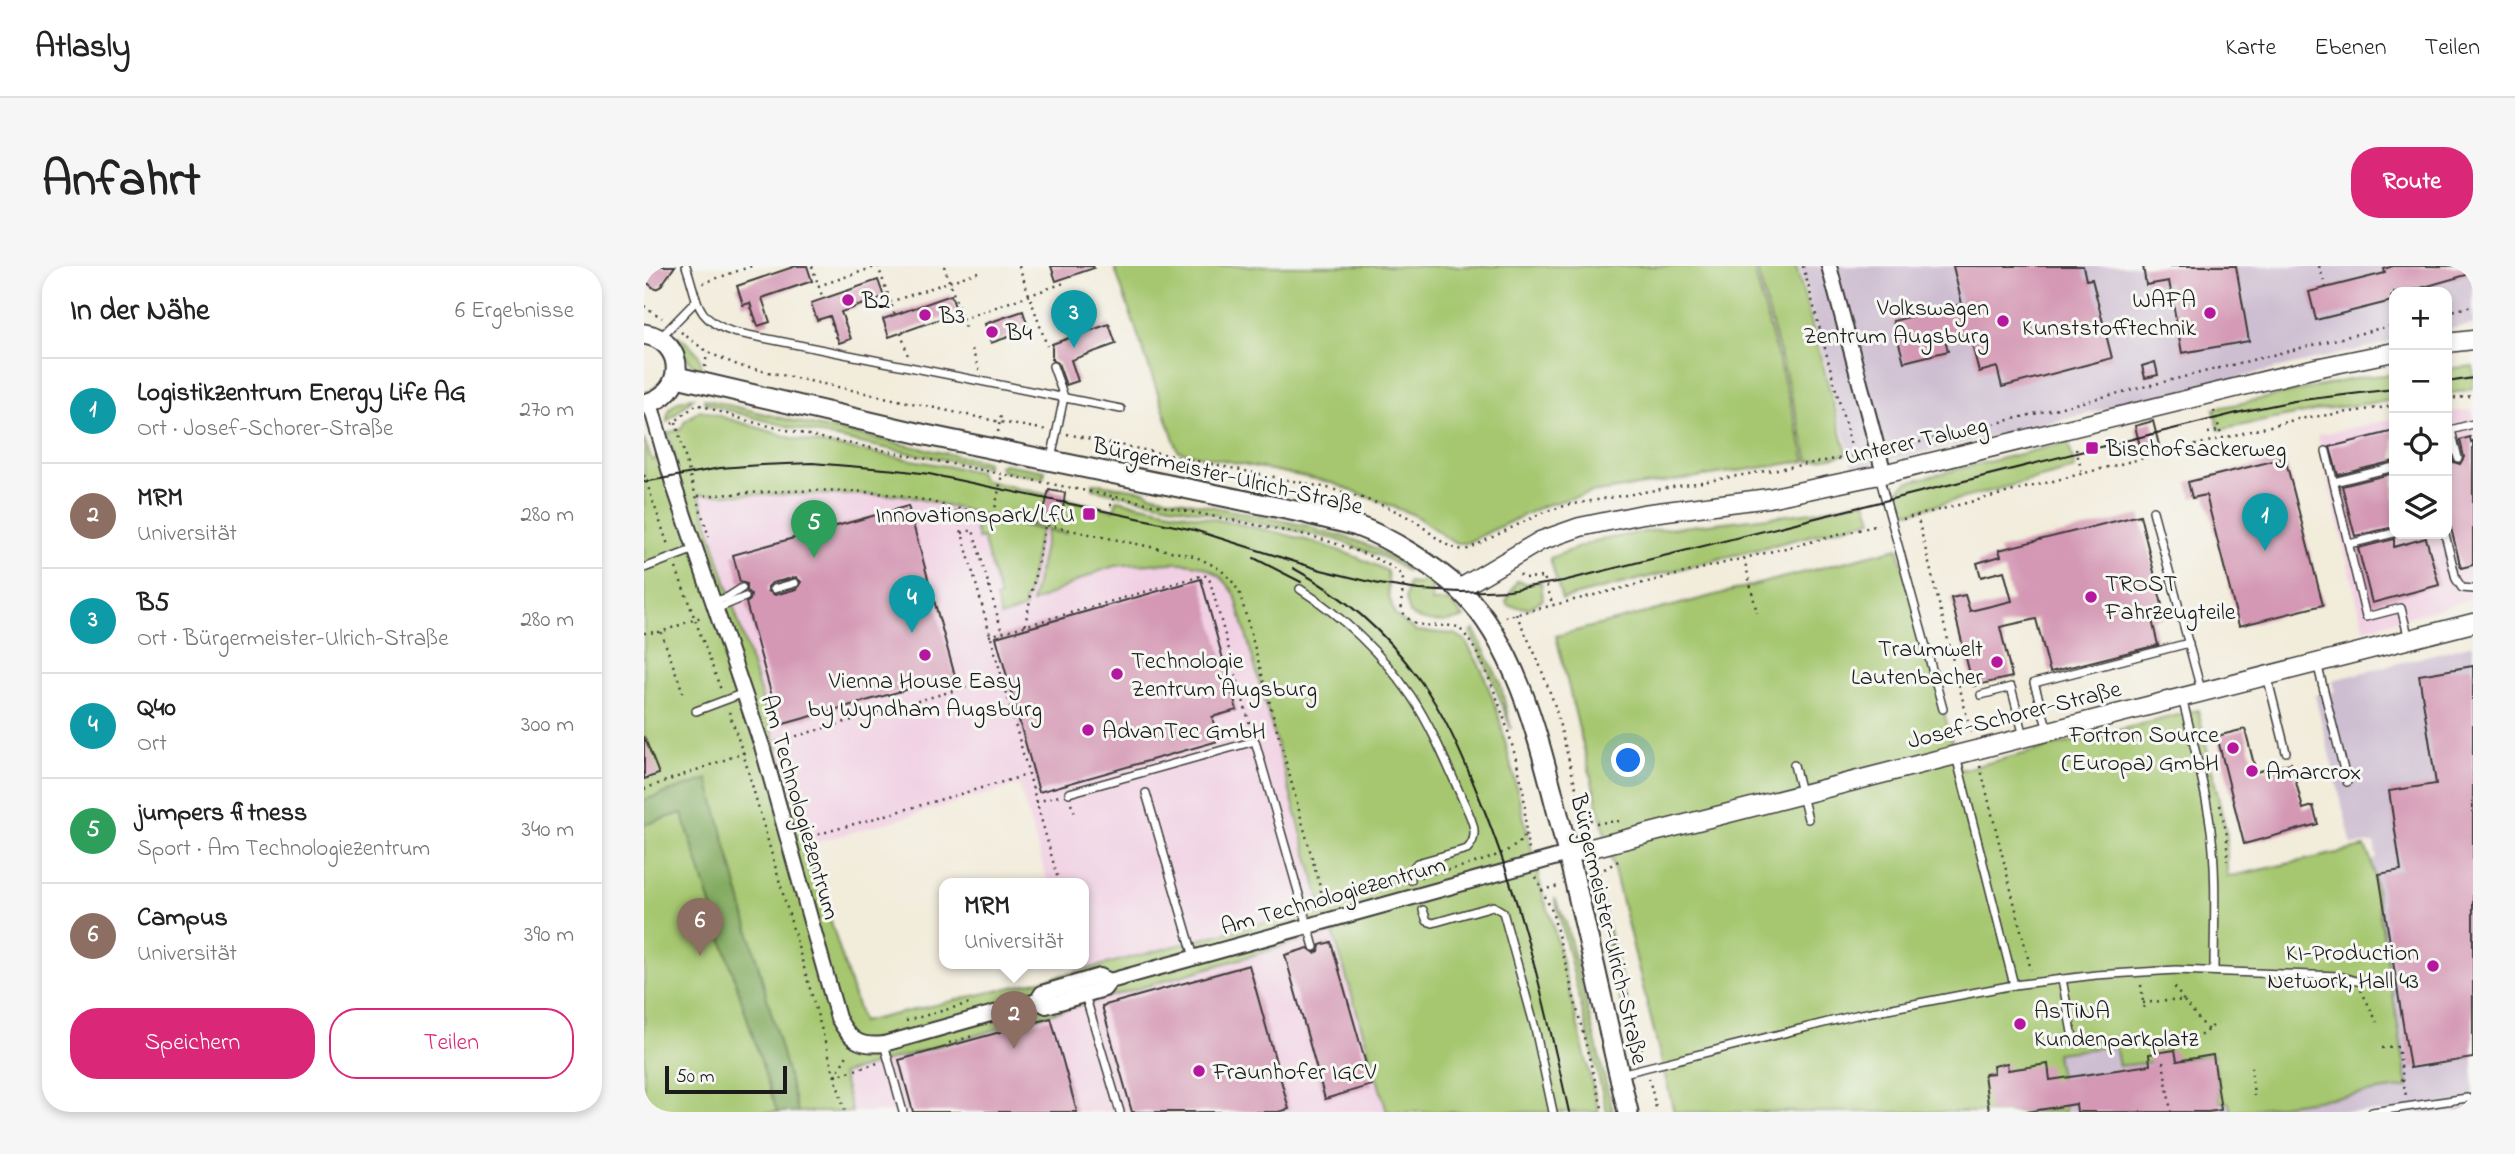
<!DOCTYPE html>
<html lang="de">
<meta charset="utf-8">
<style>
body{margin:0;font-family:"Indie Flower",sans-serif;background:#f6f6f6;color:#222}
.controls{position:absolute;right:21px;top:21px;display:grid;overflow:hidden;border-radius:14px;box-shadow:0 4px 10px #0003}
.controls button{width:63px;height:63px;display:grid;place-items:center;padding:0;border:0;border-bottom:2px solid #e0e0e0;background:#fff;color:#222;font:35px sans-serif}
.scale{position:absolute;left:21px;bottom:18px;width:122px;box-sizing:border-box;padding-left:7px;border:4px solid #1c1c1c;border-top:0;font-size:19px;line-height:24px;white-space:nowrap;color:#1c1c1c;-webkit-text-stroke:5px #f6f6f2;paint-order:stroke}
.you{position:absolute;left:985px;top:495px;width:24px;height:24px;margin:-18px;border:5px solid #fff;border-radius:50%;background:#1a73e8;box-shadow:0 0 0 10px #1a73e833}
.badge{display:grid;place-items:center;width:46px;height:46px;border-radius:50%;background:#db2777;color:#fff;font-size:23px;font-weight:700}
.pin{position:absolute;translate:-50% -58px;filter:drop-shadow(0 2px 4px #0008)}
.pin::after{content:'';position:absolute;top:37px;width:24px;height:21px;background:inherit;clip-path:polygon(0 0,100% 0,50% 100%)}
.popup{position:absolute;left:295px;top:612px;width:150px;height:91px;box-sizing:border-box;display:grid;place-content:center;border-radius:14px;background:#fff;filter:drop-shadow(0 2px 5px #0005);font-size:23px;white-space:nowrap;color:#767676}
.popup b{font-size:26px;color:#222}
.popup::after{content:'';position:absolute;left:50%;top:100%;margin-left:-14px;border:14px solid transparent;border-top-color:#fff}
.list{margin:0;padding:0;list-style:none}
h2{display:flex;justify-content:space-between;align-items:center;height:91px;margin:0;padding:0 28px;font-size:30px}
h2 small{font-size:23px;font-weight:400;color:#767676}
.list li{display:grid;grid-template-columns:46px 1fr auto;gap:21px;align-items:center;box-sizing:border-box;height:105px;padding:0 28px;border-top:2px solid #e0e0e0}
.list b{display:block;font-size:26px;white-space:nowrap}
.list p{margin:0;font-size:23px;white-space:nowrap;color:#767676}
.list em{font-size:23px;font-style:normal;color:#767676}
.actions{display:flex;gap:14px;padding:21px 28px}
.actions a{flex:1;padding:16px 0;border:2px solid #db2777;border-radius:28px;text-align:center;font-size:24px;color:#db2777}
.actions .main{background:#db2777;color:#fff}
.icon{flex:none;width:38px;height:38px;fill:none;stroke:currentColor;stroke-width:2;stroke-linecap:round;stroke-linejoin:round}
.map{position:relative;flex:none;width:1829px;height:846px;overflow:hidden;border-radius:28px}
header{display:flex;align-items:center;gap:42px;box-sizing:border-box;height:98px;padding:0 35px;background:#fff;border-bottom:2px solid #e0e0e0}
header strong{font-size:33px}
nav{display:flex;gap:38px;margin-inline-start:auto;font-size:24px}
.intro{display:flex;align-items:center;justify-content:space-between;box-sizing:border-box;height:168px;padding:0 42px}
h1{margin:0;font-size:49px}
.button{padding:18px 32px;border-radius:28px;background:#db2777;color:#fff;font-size:24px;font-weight:700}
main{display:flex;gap:42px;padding:0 42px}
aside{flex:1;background:#fff;border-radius:28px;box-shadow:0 4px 10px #0003}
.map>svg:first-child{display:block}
.built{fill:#f1d0e3}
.industrial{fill:#cebed1}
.green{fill:#a6c76f;stroke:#617246;stroke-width:2;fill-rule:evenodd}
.forest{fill:#84ac62;stroke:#50643f;stroke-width:2}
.building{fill:#d498b4;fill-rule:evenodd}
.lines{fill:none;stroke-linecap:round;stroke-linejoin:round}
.service-casing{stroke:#3c3b39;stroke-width:10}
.minor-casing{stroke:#3c3b39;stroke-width:18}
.tertiary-casing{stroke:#3c3b39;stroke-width:21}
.secondary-casing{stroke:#3c3b39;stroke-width:23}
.path{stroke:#3c3b39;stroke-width:2.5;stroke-dasharray:2 5;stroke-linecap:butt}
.service{stroke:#fff;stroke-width:7}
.minor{stroke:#fff;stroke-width:14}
.tertiary{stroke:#fff;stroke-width:18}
.secondary{stroke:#fff;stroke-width:19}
.tram{stroke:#1c1c1c;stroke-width:2}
.poi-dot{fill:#b5179e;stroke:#f6f6f2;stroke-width:2.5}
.labels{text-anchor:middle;stroke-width:6;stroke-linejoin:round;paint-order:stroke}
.poi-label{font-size:24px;fill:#1c1c1c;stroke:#f6f6f2;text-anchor:start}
.street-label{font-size:24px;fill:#1c1c1c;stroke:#f6f6f2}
</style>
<header>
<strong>Atlasly</strong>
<nav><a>Karte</a><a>Ebenen</a><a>Teilen</a></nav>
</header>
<div class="intro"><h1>Anfahrt</h1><a class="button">Route</a></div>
<main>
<aside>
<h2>In der Nähe<small>6 Ergebnisse</small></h2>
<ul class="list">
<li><span class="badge" style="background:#0f9aa8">1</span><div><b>Logistikzentrum Energy Life AG</b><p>Ort · Josef-Schorer-Straße</p></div><em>270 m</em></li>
<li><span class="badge" style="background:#8d6e63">2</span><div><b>MRM</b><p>Universität</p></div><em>280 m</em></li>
<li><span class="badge" style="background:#0f9aa8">3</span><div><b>B5</b><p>Ort · Bürgermeister-Ulrich-Straße</p></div><em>280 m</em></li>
<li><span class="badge" style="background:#0f9aa8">4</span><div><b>Q40</b><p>Ort</p></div><em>300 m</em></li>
<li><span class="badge" style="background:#2e9e5b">5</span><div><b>jumpers fitness</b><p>Sport · Am Technologiezentrum</p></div><em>340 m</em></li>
<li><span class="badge" style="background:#8d6e63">6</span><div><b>Campus</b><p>Universität</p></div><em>390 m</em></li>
</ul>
<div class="actions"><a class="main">Speichern</a><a>Teilen</a></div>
</aside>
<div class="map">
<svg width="1829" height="846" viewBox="0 0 1829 846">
<rect width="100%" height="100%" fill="#f6f6f2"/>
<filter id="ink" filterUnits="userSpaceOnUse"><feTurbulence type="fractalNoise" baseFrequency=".0143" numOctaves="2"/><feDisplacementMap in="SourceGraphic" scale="14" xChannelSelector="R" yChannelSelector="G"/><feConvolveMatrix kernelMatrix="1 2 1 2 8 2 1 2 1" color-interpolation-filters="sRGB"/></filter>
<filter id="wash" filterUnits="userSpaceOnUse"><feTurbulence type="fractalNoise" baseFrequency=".00686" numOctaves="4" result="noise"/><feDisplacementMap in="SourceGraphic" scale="28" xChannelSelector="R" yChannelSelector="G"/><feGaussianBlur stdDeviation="1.57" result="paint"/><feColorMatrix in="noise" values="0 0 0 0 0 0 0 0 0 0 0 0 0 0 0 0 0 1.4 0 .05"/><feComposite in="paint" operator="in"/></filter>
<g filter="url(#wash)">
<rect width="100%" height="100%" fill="#f2ecdb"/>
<g class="built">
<path d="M1829 144V333L1720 363 1673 169 1750 153V268H1803V146Z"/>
<path d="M55 228 258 229 556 299 575 308 582 314 591 329 678 641 430 706 428 697H440V617H404L375 519 163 579Z"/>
<path d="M689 666 743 846H208L197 808Z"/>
</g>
<g class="industrial">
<path d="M1155 0H1829V59L1803 63V26H1750V75L1210 203Z"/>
<path d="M1829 378V846H1596L1764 821 1727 594 1733 593 1730 577 1708 579 1671 429 1691 426 1689 414Z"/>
<path d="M1471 780 1476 800 1569 789 1577 837 1584 836 1586 846H1421L1412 787Z"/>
</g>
<g class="green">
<path d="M470 0H1109L1162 195 946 227 899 240 822 277H810L770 249 686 216 534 185Z"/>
<path d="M1112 0H1152L1203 188 1165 195Z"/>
<path d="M34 70C46 80 60 87 56 103L46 96 32 72Z"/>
<path d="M1829 100V123L1803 128V103Z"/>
<path d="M1750 108V134L1681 143 1575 164 1570 143 1719 111Z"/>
<path d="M49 132 23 156C23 139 35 133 49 132Z"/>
<path d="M60 133 166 159 343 196 342 201C247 184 152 166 61 137Z"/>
<path d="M56 144 151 173 335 206 338 214 470 244 473 234C563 254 660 263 743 305L745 331 751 349 772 365 811 368 821 374 838 404 854 447 900 633 907 651 955 846H743L689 666 198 808 208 846H0V173L8 194 30 189 24 167 37 163 41 155ZM55 228 258 229 423 268 403 265 388 337C411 327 445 307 468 301 479 298 494 299 506 298 544 296 569 293 591 329L678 641 440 704 218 756Z"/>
<path d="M1424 176 1431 203 1266 246 1257 244 1254 224 1263 216Z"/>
<path d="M360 198 401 205 399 212 358 205 355 200Z"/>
<path d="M449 217 501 225 506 228 668 261C675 267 685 266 694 269 720 276 744 288 766 302L763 305 741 292 691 273 449 223Z"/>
<path d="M1222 234 1228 254 918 333 906 292 951 275 1011 264 1169 246Z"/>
<path d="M318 248 397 264 391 286H392L383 332 380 335 381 342 357 351 352 332 356 331 339 272 334 273 330 258 320 255Z"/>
<path d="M1254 282 1316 504 1554 444 1583 569V611L1721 581 1727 594 1764 821 1588 846 1584 836H1576L1569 789 1475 800 1471 780 1412 787 1421 846H1030L912 370Z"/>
<path d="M782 313 788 319V336L806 335 820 352C802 356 782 359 766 348L762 333 764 317 774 318Z"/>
<path d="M873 315 885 318 897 315 899 333 885 342 864 340 862 336Z"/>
<path d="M830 364 856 416 867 463 848 412 828 371 827 366Z"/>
<path d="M950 616 955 625 995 784 987 777 948 617Z"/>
<path d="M911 632 922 657 969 846H963Z"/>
</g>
<path class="forest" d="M64 513 154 846H133L38 547 0 559V534Z"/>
<g id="blocks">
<g class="building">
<path d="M0 0H31L16 21 11 23 0 14Z"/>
<path d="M152 0H163L168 15 118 32 126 56 114 60 106 37 99 39 93 20Z"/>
<path d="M407 0H449L450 2 412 15Z"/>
<path d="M1309 0H1439L1442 14 1448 13 1468 92 1358 121 1353 101 1335 106 1325 67 1301 73 1304 85 1260 96 1249 55 1318 38Z"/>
<path d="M1499 0H1592L1605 75 1538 87 1525 15 1502 19Z"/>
<path d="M1749 0H1829V7L1763 26H1750V30H1747L1748 35 1672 54 1665 26 1741 7 1740 3Z"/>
<path d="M234 14 240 31 197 46 207 73 195 77 186 50 173 54 167 37Z"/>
<path d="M307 29 313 47 245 71 239 53Z"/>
<path d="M379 45 385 64 347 77 341 58Z"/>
<path d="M465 58 472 78 427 94 434 115 422 119 414 97 408 94V78Z"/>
<path d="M1511 96 1514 109 1501 112 1498 100Z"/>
<path d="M1509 155 1516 183 1498 188 1491 160Z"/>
<path d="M1750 165V195L1694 209 1686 181Z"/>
<path d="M1826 171 1827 176 1829 175V299L1817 302 1803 246V177L1809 196 1816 198 1820 191 1816 174Z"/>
<path d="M1641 192 1679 339 1595 360 1562 229 1548 232 1544 216Z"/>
<path d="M1750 207V261L1711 270 1698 220Z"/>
<path d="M405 224 421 227 418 253 399 249Z"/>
<path d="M264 240 311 410 136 459 102 337 106 334 107 329 103 325V318L96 316 89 289ZM152 311 157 316 153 323 131 329 124 325V321L128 317Z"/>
<path d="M1496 249 1521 351 1508 354 1514 379 1406 406 1392 353 1356 361 1368 411 1329 420 1307 332 1321 329 1326 345 1368 335 1360 305 1337 311 1333 297 1357 290 1355 284Z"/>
<path d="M1782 272 1795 319 1728 337 1714 282 1750 273V281Z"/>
<path d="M557 313 593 444 568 451 574 475 395 526 352 371Z"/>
<path d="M1829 400V792L1766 802 1735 608 1757 604 1745 525 1792 518 1775 409Z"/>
<path d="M1601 463 1612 506 1647 497 1659 543 1669 540 1674 558 1600 578 1573 470Z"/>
<path d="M0 470 15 508 0 513Z"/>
<path d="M687 676 728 819 681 833 641 689 664 682 671 687 675 685 676 679Z"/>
<path d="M605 699 645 843 634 846H488L458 740Z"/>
<path d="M407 752 433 846H269L255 794Z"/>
<path d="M1531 784 1533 795 1569 789 1577 844 1564 846H1433L1432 838 1382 846H1345L1340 808 1350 807 1349 800 1363 797 1364 804 1404 798 1406 814 1506 799 1505 788Z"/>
</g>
</g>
</g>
<g filter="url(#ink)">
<use href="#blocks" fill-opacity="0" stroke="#3c3b39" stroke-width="2"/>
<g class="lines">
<g class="service-casing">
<g id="service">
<path d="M42 0C54 34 50 53 89 66L477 143"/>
<path d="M16 72 52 35"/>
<path d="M1807 164 1814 192"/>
<path d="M1803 165 1829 158"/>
<path d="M1682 185 1722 351 1757 342 1765 373"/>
<path d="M407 193 420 131 409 100"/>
<path d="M1235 210 1299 443"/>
<path d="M1690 216 1750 201"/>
<path d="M1509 245 1557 424"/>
<path d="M1801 268 1812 313 1818 322 1829 323"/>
<path d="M1705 278 1750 267"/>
<path d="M0 302 51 283"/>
<path d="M130 323 151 317"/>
<path d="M656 323C698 350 738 388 767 430 787 460 802 496 817 530 824 547 839 568 823 583L773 597 766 606 767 614"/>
<path d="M69 336 84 331 98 322"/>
<path d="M72 343 101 331"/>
<path d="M1673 397 1703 516"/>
<path d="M1623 410 1642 486"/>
<path d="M1337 429 1367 421 1380 470"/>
<path d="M1538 432C1549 475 1561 520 1567 564 1573 611 1570 659 1570 705"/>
<path d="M52 445 100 427"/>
<path d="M1404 464 1390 417 1545 377"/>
<path d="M1312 490 1370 719"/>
<path d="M1150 499 1164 553"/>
<path d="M425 527 611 475 670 681"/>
<path d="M502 527 550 691"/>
<path d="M779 644 783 655 789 657 849 640 859 646 891 762 909 846"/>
<path d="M1418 713 1430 777"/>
<path d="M441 729 476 846"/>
<path d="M240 778 259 846"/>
<path d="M976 808 1212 749 1370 719 1452 709 1532 704 1695 710 1712 715"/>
<path d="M1728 846 1823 832 1829 834"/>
</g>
</g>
<g class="minor-casing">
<g id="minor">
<path d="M1185 0 1240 208"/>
<path d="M6 137 29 217 118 480 194 752C206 774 215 781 240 778L393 735 402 740 460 723 466 715 924 588"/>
<path d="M393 735 398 727 456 710 466 715"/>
</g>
</g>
<g class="tertiary-casing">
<g id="tertiary">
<path d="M1803 77 1829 74"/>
<path d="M815 323 896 275 936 261 999 248 1125 232 1235 209 1672 102 1750 86"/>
<path d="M924 588 1829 357"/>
</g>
</g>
<g class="secondary-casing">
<g id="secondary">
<path d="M0 68C43 75 43 129 0 138"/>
<path d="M33 111 282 169 661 247C678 252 696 255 713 260 746 272 791 300 816 324 875 381 896 480 916 556 941 652 961 750 984 846"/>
</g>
</g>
<g class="path">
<path d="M168 0 179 33"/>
<path d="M300 0 322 65"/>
<path d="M375 0 403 80"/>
<path d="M1159 0 1210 191"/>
<path d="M1675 0 1682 22"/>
<path d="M59 17 108 0"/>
<path d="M174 20 234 0 251 49"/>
<path d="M246 36 334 6"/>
<path d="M0 40 18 52"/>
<path d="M106 41 111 57"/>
<path d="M1803 46 1829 40"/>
<path d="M185 50 193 73"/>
<path d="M318 53 420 17"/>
<path d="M37 66 63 86 96 100 356 156 403 164"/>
<path d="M257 67 264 90"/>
<path d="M328 83 335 104"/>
<path d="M61 101 63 87"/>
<path d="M1803 133 1829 130"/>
<path d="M1570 145 1578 172"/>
<path d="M32 156 47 214 65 271"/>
<path d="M28 158 53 138 104 155 173 171 667 270C687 276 745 293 757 309 765 321 748 342 766 354 782 364 798 357 814 361 844 388 874 490 880 531 882 549 880 566 885 584"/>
<path d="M354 166 357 148"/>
<path d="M1564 167 1574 165"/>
<path d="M423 168 688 223C715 231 744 239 769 254 786 264 803 287 824 283L900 246 924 239 1221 188"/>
<path d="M1248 183 1750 59"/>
<path d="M1432 183 1438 207"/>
<path d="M0 209 24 279"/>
<path d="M54 230C125 226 198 219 269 232 283 234 297 239 311 242"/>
<path d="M466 239H468L470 231"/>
<path d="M350 248 358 208"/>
<path d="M1273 249 1327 467"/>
<path d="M1259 253 1654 153 1750 140"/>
<path d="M318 267 329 264 358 366"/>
<path d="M1100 292 1113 347"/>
<path d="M32 302 77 424"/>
<path d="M876 308 879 312 900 311 909 340"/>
<path d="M872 348 893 392 910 437 943 564"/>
<path d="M861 351 1235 259"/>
<path d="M381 359 401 260"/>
<path d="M17 366 40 429"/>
<path d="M0 367 17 366 60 350"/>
<path d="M345 370 560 309 565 312 608 466"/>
<path d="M85 446 99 487 201 846"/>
<path d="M132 476 357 411"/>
<path d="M1336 500 1387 704"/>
<path d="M0 523 105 485"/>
<path d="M392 536 415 530"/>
<path d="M427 538 431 548"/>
<path d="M1576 539 1583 569V595"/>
<path d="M940 550 952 557 977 555"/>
<path d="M161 572 383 509"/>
<path d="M951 598 1000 792"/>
<path d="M948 610 978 593"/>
<path d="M776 611C801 604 870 592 881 569"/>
<path d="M892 611 908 645 959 846"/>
<path d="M415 617 311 242 350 248 550 290C573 301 583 304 596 328L679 632 685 637"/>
<path d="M897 624 915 620"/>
<path d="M722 626 757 617"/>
<path d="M1497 719 1500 744"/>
<path d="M1717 724 1733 756"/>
<path d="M1540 735 1564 764"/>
<path d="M1499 737 1528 734 1540 735 1528 717"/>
<path d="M262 755 326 737"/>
<path d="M305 777 329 770"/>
<path d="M1441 777 1466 776 1484 773"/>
<path d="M1538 780 1546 777 1573 757"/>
<path d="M1738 782 1754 781 1759 813 1753 814"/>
<path d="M1519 796 1527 846"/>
<path d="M1607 801 1610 830"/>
<path d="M191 810 234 797"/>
<path d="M191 810 205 786"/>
<path d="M1005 812 1013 846"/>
<path d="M1759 813 1762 830"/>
</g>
<use href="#service" class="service"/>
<use href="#minor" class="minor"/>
<use href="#tertiary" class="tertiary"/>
<use href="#secondary" class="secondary"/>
<g class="tram">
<path d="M1803 116 1829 112"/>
<path d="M0 216 76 202 117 199 168 197 253 204 285 208 550 264 677 304 735 318 775 324 817 326 865 324 919 315 1601 145 1650 135 1750 123"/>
<path d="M610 292 657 316"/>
<path d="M649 302C699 329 742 367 775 413 800 447 817 487 833 526 877 632 900 734 925 846"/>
</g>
</g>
</g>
<g class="poi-dot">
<circle cx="204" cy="34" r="7"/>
<circle cx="1566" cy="47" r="7"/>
<circle cx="281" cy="49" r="7"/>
<circle cx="1359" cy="55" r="7"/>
<circle cx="348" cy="66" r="7"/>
<rect x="1441" y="175" width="14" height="14" rx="3.5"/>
<rect x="438" y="241" width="14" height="14" rx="3.5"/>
<circle cx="1447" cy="331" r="7"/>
<circle cx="281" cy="389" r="7"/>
<circle cx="1353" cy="396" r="7"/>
<circle cx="473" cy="408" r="7"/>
<circle cx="444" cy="464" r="7"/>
<circle cx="1589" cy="482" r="7"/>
<circle cx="1608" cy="505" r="7"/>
<circle cx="1789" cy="700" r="7"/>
<circle cx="1376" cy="758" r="7"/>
<circle cx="555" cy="805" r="7"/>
</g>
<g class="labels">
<g class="poi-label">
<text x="1552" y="41" text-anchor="end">WAFA<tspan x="1552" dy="28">Kunststofftechnik</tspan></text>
<text x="218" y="42">B2</text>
<text x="1345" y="49" text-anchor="end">Volkswagen<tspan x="1345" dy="28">Zentrum Augsburg</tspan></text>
<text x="295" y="57">B3</text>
<text x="362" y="74">B4</text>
<text x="1462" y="190">Bischofsackerweg</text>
<text x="431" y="256" text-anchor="end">Innovationspark/LfU</text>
<text x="1461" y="325">TROST<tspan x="1461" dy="28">Fahrzeugteile</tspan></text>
<text x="1339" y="390" text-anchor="end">Traumwelt<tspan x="1339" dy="28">Lautenbacher</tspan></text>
<text x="487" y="402">Technologie<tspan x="487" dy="28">Zentrum Augsburg</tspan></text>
<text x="281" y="422" text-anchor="middle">Vienna House Easy<tspan x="281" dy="28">by Wyndham Augsburg</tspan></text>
<text x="458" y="472">AdvanTec GmbH</text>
<text x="1575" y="476" text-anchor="end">Fortron Source<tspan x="1575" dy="28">(Europa) GmbH</tspan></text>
<text x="1622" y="513">Amarcrox</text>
<text x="1775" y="694" text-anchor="end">KI-Production<tspan x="1775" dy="28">Network, Hall 43</tspan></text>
<text x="1390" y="752">AsTiNA<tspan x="1390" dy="28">Kundenparkplatz</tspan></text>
<text x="569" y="813">Fraunhofer IGCV</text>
</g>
<g class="street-label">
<text transform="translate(1272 174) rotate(-13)" y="8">Unterer Talweg</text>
<text transform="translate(584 209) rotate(13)" y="8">Bürgermeister-Ulrich-Straße</text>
<text transform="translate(1370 448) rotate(-14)" y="8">Josef-Schorer-Straße</text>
<text transform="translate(157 541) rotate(74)" y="8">Am Technologiezentrum</text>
<text transform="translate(689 629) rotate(-16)" y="8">Am Technologiezentrum</text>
<text transform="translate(966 663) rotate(77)" y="8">Bürgermeister-Ulrich-Straße</text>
</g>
</g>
</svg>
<div class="controls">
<button>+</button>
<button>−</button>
<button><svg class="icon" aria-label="locate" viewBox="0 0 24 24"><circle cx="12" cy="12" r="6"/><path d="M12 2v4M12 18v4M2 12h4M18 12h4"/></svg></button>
<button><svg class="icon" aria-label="layers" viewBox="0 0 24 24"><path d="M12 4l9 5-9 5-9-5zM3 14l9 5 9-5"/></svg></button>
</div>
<div class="scale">50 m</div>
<div class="you"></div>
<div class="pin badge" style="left:1621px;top:285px;background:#0f9aa8">1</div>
<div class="pin badge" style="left:370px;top:783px;background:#8d6e63">2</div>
<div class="popup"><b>MRM</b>Universität</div>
<div class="pin badge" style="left:430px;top:82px;background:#0f9aa8">3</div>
<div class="pin badge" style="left:268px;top:367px;background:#0f9aa8">4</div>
<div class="pin badge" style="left:170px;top:292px;background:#2e9e5b">5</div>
<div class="pin badge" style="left:56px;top:690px;background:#8d6e63">6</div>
</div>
</main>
